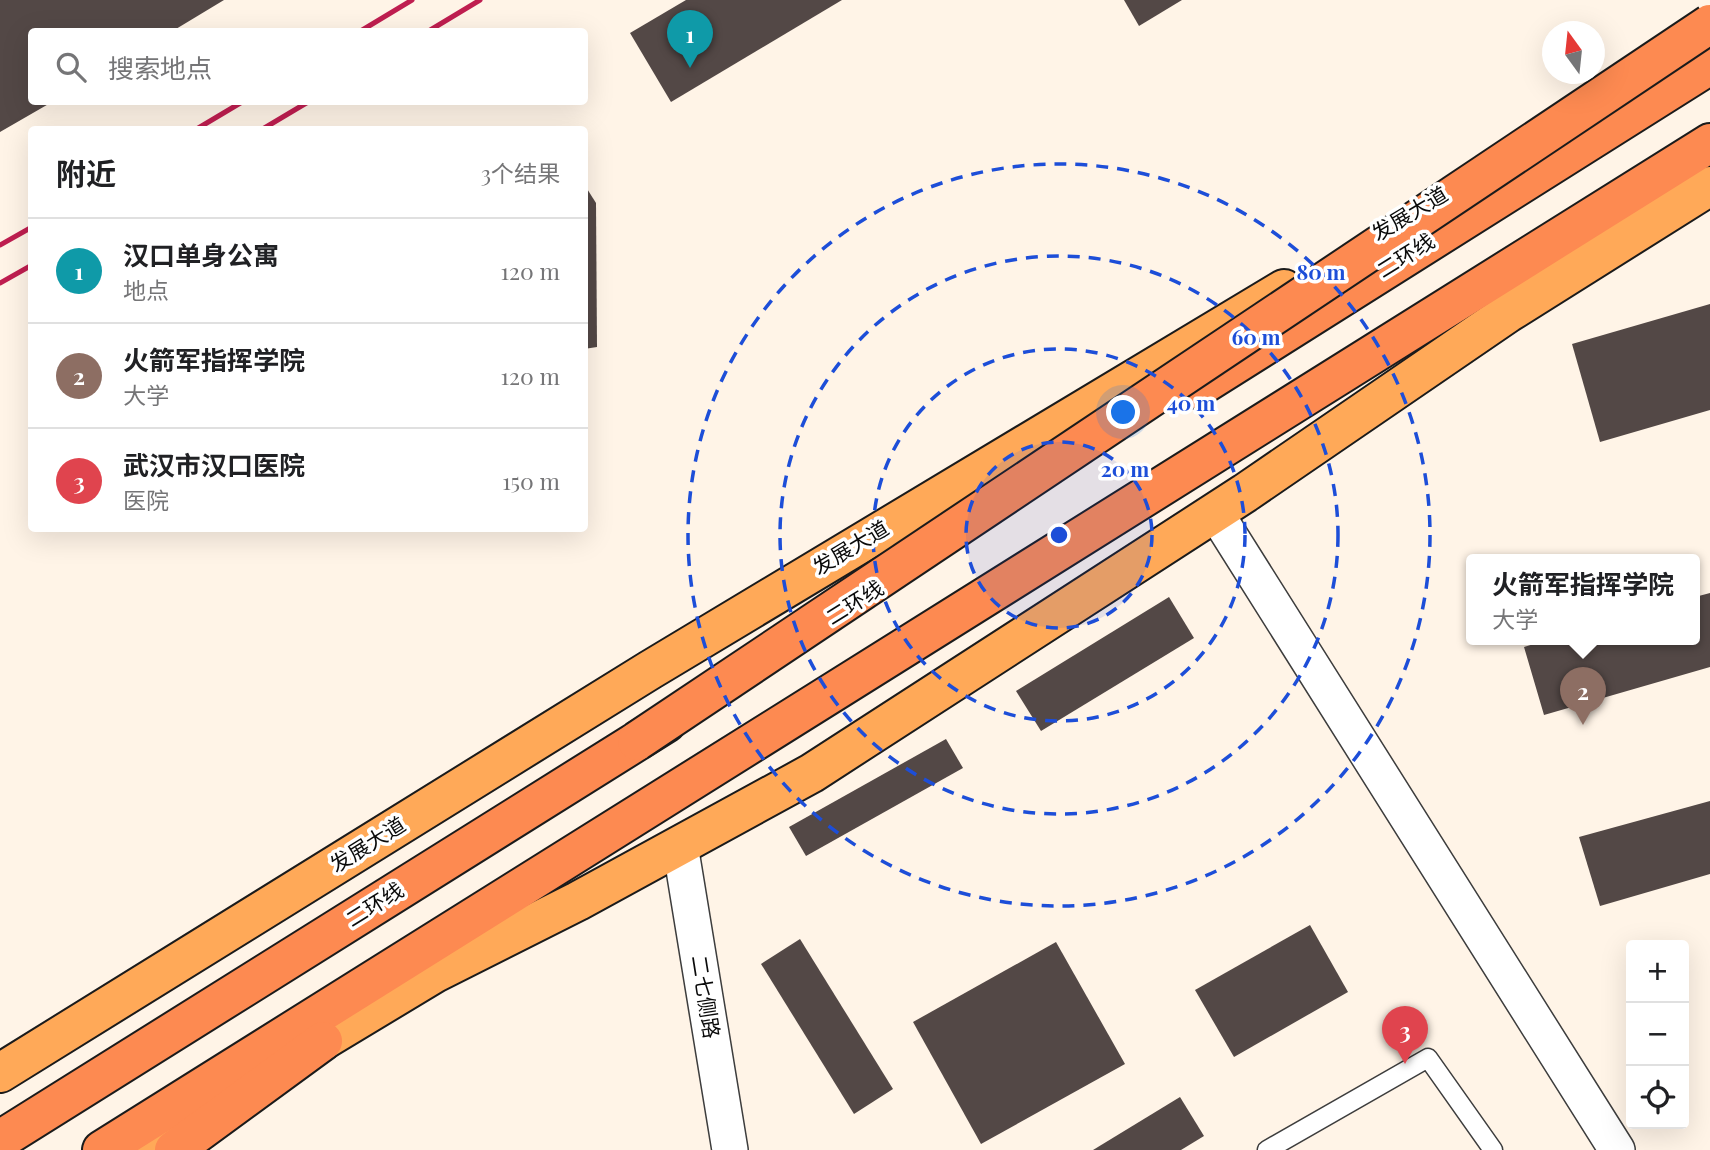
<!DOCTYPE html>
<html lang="zh">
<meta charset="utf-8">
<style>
body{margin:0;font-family:"Playfair Display","Noto Sans SC",serif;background:#f2f2f2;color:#202124}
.controls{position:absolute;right:21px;bottom:21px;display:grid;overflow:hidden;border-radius:7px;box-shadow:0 7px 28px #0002}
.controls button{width:63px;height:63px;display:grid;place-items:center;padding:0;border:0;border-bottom:2px solid #e0e0e0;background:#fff;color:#202124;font:35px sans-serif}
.compass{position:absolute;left:1542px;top:21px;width:63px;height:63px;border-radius:50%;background:#fff;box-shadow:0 7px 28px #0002;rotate:345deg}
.you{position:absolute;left:1124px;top:413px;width:24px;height:24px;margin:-18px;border:5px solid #fff;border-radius:50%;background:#1a73e8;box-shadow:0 0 0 10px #1a73e833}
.badge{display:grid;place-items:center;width:46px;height:46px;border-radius:50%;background:#bf1e50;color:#fff;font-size:23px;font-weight:700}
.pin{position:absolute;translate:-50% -58px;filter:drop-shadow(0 2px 4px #0008)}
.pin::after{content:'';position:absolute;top:37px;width:24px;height:21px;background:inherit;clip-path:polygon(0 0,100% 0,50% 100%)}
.popup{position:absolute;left:1466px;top:554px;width:234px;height:91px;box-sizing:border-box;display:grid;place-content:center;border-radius:7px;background:#fff;filter:drop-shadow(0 2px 5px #0005);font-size:23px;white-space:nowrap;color:#757577}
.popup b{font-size:26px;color:#202124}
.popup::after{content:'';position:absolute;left:50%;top:100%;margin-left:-14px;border:14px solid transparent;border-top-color:#fff}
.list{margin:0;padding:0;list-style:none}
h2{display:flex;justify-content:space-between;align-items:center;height:91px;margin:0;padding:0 28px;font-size:30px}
h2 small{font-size:23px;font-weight:400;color:#757577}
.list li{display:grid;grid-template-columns:46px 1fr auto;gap:21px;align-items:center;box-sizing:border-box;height:105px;padding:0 28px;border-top:2px solid #e0e0e0}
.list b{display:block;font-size:26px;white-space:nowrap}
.list p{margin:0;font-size:23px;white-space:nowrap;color:#757577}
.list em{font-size:23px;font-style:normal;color:#757577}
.icon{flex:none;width:38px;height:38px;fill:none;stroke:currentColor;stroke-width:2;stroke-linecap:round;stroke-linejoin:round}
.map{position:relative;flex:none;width:1710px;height:1150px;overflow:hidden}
.search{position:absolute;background:#fff;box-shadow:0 7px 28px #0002;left:28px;top:28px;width:560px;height:77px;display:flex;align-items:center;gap:18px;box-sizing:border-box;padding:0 24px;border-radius:7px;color:#757577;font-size:26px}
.panel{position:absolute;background:#fff;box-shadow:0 7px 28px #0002;left:28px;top:126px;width:560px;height:406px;border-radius:7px}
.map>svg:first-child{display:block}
.building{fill:#534846}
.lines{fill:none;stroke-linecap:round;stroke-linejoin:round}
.service-casing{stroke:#3d3d3d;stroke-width:21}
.minor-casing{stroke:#3d3d3d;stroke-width:38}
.primary-casing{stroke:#1b1b1b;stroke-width:42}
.trunk-casing{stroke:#1b1b1b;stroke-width:42}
.service{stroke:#fff;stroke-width:18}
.minor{stroke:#fff;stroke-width:35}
.primary{stroke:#ffa958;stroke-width:38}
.trunk{stroke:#fd8a51;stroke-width:38}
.rail{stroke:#bf1e50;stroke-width:5}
.trunk-bridge-casing{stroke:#1b1b1b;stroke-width:42;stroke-linecap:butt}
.trunk-bridge{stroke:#fd8a51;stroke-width:38}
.ring{fill:none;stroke:#1d4ed8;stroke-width:3.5;stroke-dasharray:12 9}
.labels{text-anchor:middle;stroke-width:7;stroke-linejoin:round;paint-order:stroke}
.street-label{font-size:21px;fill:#0a0a0a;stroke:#fff}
.centre{fill:#1d4ed8;stroke:#fff;stroke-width:3.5}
.ring-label{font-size:21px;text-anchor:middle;font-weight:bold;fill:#1d4ed8;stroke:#fff;stroke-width:7;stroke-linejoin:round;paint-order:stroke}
</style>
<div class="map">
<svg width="1710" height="1150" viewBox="0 0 1710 1150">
<rect width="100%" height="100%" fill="#fff4e7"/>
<g class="building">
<path d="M0 0H224L171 32H32V102H52L0 132Z"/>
<path d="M686 0H842L671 102 630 33Z"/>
<path d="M1124 0H1182L1139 26Z"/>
<path d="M584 184 596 203 597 347 584 349Z"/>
<path d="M1710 304V410L1600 442 1572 344Z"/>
<path d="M1710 593V667L1544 715 1524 647 1550 639H1695V597Z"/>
<path d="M1169 597 1194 638 1041 731 1016 691Z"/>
<path d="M946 739 963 768 806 856 789 827Z"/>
<path d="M1710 801V874L1600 906 1579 837Z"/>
<path d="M1310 925 1348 992 1234 1057 1195 990Z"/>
<path d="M800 939 893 1089 854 1114 761 964Z"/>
<path d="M1056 942 1125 1064 981 1144 913 1022Z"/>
<path d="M1180 1097 1204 1136 1181 1150H1093Z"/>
</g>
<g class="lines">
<g class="service-casing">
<path id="service" d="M1267 1150 1428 1058 1493 1150"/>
</g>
<g class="minor-casing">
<g id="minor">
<path d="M1215 512 1617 1150"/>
<path d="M680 845 730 1150"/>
</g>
</g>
<g class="primary-casing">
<g id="primary">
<path d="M294 1058 435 973 578 901 812 773 1245 493 1508 313 1710 186"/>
<path d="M0 1073 650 670 1284 289"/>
<path d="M142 1150 203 1113"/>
</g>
</g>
<g class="trunk-casing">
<g id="trunk">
<path d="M1196 389 1710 65"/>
<path d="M0 1140 666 723"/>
<path d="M102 1150 1710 143"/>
<path d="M174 1150 323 1041"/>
</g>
</g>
<use href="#service" class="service"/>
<use href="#minor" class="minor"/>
<use href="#primary" class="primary"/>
<use href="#trunk" class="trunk"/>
<g class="rail">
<path d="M359 32 412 0"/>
<path d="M427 32 480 0"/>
<path d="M195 130 242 102"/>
<path d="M261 130 308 102"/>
<path d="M0 245 32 227"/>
<path d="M0 283 32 265"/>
</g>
<g class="trunk-bridge-casing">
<path id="trunk-bridge" d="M637 741 1710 24"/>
</g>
<use href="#trunk-bridge" class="trunk-bridge"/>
</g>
<circle cx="1059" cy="535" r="93" fill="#1d4ed8" fill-opacity=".12"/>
<g class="ring">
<circle cx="1059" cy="535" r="93"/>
<circle cx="1059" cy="535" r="186"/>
<circle cx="1059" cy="535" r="279"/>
<circle cx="1059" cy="535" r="371"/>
</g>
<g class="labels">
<g class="street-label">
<text transform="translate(1410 214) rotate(-31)" y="7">发展大道</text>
<text transform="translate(1406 256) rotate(-32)" y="7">二环线</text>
<text transform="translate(851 548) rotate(-31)" y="7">发展大道</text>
<text transform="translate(855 603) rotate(-32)" y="7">二环线</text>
<text transform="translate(368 845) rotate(-32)" y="7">发展大道</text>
<text transform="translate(375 905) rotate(-32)" y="7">二环线</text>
<text transform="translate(705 997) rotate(81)" y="7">二七侧路</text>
</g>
</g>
<circle cx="1059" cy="535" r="10" class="centre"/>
<g class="ring-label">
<text x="1321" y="280">80 m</text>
<text x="1256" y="345">60 m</text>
<text x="1191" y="411">40 m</text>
<text x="1125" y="477">20 m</text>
</g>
</svg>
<div class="controls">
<button>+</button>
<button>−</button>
<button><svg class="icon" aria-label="locate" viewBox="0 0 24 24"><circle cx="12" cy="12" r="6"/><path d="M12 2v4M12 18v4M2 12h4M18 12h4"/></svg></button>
</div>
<svg class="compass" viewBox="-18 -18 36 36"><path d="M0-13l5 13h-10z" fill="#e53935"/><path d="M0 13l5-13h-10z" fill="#757577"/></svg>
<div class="you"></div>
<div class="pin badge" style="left:690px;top:68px;background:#0f9aa8">1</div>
<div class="pin badge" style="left:1583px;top:725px;background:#8d6e63">2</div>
<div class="popup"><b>火箭军指挥学院</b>大学</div>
<div class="pin badge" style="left:1405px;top:1064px;background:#e0444e">3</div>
<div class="search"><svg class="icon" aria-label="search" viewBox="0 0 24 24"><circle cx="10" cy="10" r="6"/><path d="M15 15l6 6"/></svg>搜索地点</div>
<section class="panel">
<h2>附近<small>3个结果</small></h2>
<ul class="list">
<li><span class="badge" style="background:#0f9aa8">1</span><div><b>汉口单身公寓</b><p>地点</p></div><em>120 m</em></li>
<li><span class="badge" style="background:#8d6e63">2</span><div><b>火箭军指挥学院</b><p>大学</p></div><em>120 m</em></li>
<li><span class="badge" style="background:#e0444e">3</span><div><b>武汉市汉口医院</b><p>医院</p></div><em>150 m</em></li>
</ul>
</section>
</div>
